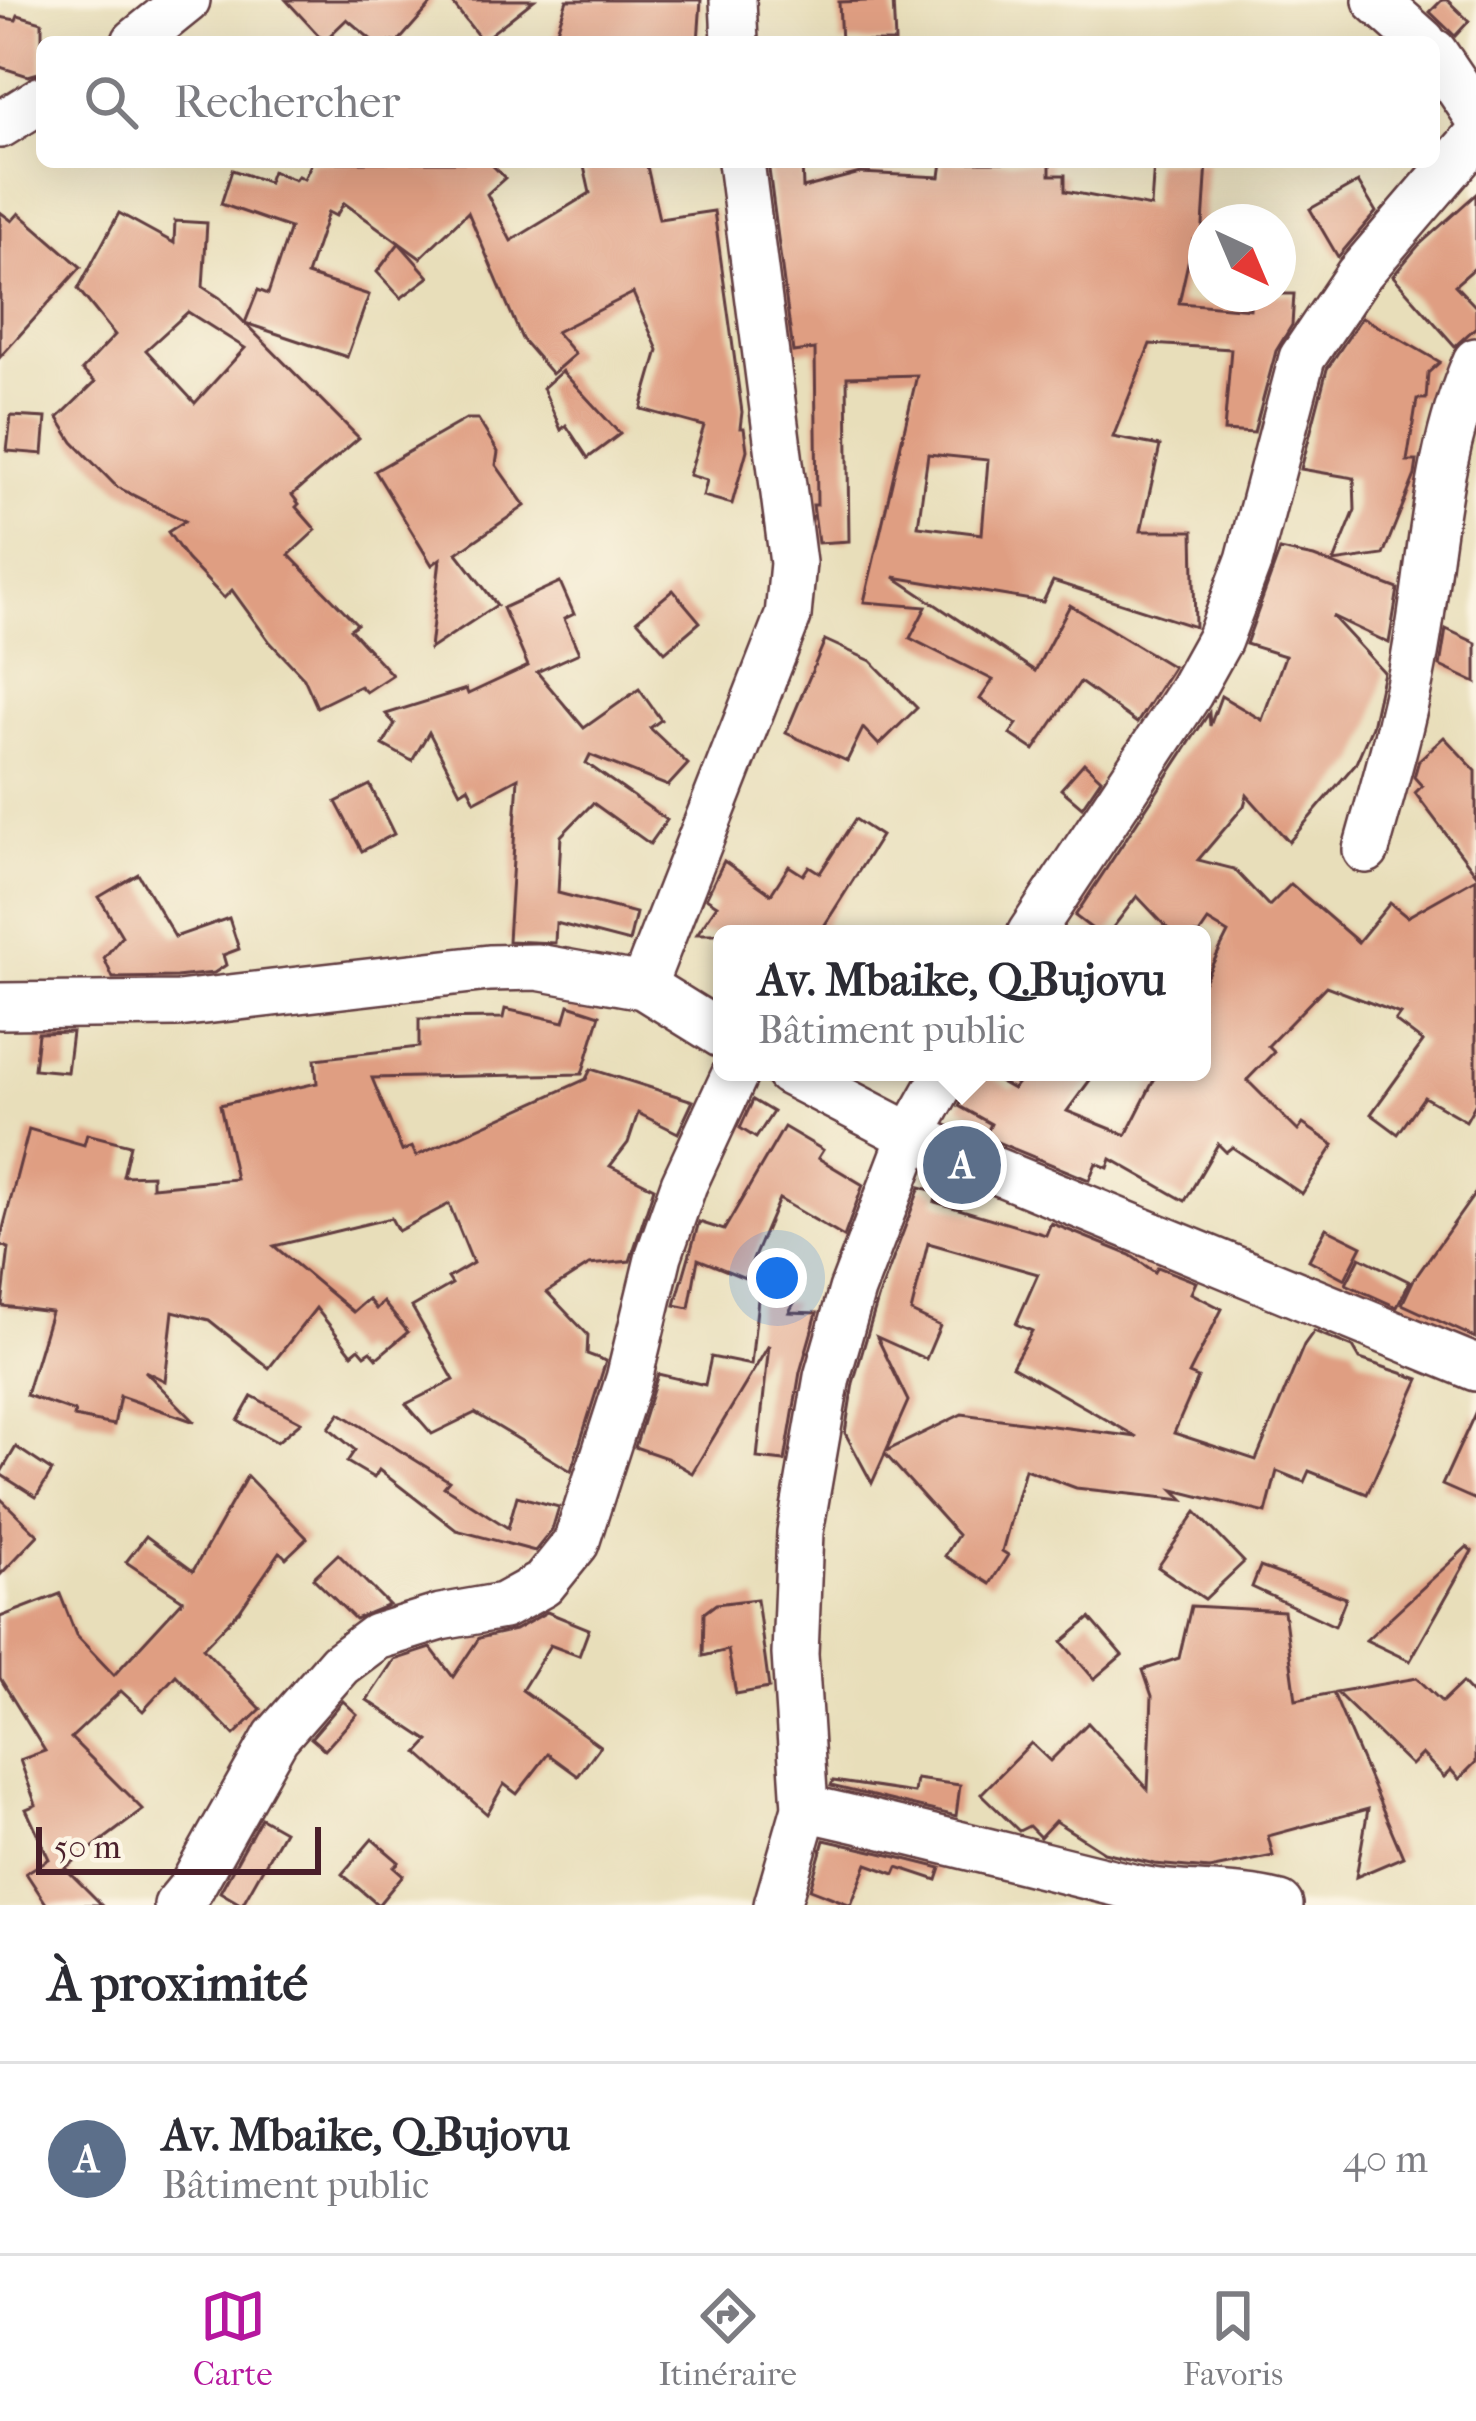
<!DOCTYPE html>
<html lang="fr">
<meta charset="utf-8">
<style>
body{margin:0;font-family:"IM FELL French Canon",serif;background:#f7f7f7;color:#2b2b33}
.compass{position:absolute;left:1188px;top:204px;width:108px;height:108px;border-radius:50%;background:#fff;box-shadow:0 12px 48px #0002;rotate:136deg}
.scale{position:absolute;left:36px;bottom:30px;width:285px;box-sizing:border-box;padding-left:12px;border:6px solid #4a1f2b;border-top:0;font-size:33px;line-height:42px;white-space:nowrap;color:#4a1f2b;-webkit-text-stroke:9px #fcf5e5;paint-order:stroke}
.you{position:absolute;left:777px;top:1278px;width:42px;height:42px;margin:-30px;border:9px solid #fff;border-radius:50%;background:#1a73e8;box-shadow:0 0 0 18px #1a73e833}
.badge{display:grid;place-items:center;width:78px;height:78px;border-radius:50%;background:#b5179e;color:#fff;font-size:39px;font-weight:700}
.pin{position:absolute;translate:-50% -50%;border:6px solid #fff;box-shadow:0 3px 12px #0006}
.popup{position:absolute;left:713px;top:925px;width:498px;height:156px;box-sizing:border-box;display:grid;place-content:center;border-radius:18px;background:#fff;filter:drop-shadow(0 3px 9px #0005);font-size:39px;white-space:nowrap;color:#7c7c81}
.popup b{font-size:45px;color:#2b2b33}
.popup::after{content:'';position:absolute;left:50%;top:100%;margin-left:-24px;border:24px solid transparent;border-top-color:#fff}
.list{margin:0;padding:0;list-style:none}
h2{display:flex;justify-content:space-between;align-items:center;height:156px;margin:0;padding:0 48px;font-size:51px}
h2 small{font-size:39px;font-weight:400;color:#7c7c81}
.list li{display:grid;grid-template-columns:78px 1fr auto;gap:36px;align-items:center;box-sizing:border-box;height:192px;padding:0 48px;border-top:3px solid #e1e1e2}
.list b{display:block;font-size:45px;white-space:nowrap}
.list p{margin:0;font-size:39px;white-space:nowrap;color:#7c7c81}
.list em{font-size:39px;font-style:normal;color:#7c7c81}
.icon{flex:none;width:66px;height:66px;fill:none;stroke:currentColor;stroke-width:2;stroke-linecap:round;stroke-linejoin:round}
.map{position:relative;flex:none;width:1476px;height:1905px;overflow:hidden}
.search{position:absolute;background:#fff;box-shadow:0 12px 48px #0002;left:36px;right:36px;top:36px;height:132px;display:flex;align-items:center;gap:30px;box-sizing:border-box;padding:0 42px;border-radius:18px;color:#7c7c81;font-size:45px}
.sheet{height:348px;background:#fff}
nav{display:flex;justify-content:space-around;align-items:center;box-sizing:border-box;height:168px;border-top:3px solid #e1e1e2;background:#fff;font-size:33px;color:#7c7c81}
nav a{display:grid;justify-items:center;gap:6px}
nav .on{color:#b5179e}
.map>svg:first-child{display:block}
.building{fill:#df9e82;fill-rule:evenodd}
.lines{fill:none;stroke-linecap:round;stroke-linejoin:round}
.street-casing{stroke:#623c40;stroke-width:50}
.street{stroke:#fff;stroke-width:45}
</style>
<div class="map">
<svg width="1476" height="1905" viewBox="0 0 1476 1905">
<rect width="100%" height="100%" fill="#fcf5e5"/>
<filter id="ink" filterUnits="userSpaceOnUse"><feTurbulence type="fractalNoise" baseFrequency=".00833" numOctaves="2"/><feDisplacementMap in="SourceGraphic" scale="24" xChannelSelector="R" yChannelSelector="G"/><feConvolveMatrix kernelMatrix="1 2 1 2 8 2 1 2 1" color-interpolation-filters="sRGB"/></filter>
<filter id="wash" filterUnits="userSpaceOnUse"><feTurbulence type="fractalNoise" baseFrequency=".004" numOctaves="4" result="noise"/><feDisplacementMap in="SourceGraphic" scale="48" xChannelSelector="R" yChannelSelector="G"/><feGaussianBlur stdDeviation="2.7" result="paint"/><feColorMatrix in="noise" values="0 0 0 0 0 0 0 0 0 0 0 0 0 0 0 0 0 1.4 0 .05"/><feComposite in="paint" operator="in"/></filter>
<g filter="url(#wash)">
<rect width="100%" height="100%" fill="#e8deba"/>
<g id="blocks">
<g class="building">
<path d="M286 0H435L398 42H374L347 19 324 41Z"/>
<path d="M450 0H534L482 41Z"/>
<path d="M567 0H701L698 42H553Z"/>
<path d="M893 0 895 42H841L839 2Z"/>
<path d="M1442 0H1447L1469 21 1455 36 1430 12Z"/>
<path d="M18 15 42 22V72L28 76 0 67V17L16 20Z"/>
<path d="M312 162H489L505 178 487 194 511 241 590 193 583 162H646L659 219 714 211 742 412 740 428H744L747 450 732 504 703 496 707 480 689 475 704 426 641 409 658 350 633 293 556 332 575 354 552 374 522 339 468 212 420 258 344 203 336 216 328 212 307 275 369 295 347 357 245 323 258 290 268 294 290 228 221 204 232 170 268 182 272 171 295 180 298 176 304 179Z"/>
<path d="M768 162H802L803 188 860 173 940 177 942 162H1050V175H1065V191L1151 207 1154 162H1207L1202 241 1193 240 1179 303 1250 309 1251 294H1294L1292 325 1276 351 1254 433 1224 431 1231 349 1150 344 1113 437 1160 446 1141 531H1193L1195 627 1053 581 1043 602 894 577 1035 671 1070 605 1173 667 1137 723 1080 682 1034 750 1010 734 1017 724 980 699 993 680 910 638 926 607 864 602 917 375 847 377 849 541 818 543 813 505H817L815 349 793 352ZM928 454 988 460 982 534 918 526Z"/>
<path d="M1358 182 1376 212 1338 257 1310 209Z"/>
<path d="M1476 194V267L1455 285 1476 307V327L1455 346 1393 276 1418 246Z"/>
<path d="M0 212 12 221 19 213 81 267 0 357Z"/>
<path d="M119 213 174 243 175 221 207 223 203 287 220 298 359 438 292 495 299 504 296 507 316 530 289 555 357 624 350 629 392 675 366 692 360 686 317 707 304 678 269 641 232 590 224 598 187 559 168 532 185 521 117 487 73 442 58 418 95 382 82 370 115 335 78 289ZM188 312 245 348 195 403 146 350Z"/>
<path d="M399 243 429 277 401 298 377 272Z"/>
<path d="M1362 317 1440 362 1428 373 1426 399H1417L1407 461H1417L1415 475 1383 555 1334 562 1355 510 1354 478 1301 469 1327 369Z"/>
<path d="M562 371 620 434 588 458 566 425 561 430 543 388Z"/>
<path d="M11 416 46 418 43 454 7 451Z"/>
<path d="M466 419H478L498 452 496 465 525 506 457 553 497 605 430 649 440 559 432 565 375 471Z"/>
<path d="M1280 550 1314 557 1398 589 1389 643 1332 616 1384 672 1372 726 1356 763 1289 842 1247 795 1244 806 1198 860 1234 869 1269 906 1291 884 1358 942 1390 903 1407 917 1476 878V1103L1466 1121 1424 1097 1398 1134 1371 1114 1423 1042 1395 1021 1400 1014 1326 986 1268 1046 1274 1052 1247 1080 1298 1131 1303 1124 1334 1145 1302 1194 1232 1147 1226 1152 1218 1144 1185 1201 1111 1159 1108 1168 1096 1163 1089 1180 985 1137 991 1124 959 1106 974 1072H982L1013 1089 1026 1072H1096L1067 1111 1126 1135 1158 1072H1202V985L1228 933 1208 921 1199 934H1173L1137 896 1108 934H1099L1075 916 1209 713 1210 726 1221 696 1262 720 1285 656 1246 644Z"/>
<path d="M560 582 574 614 564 619 579 653 537 672 584 728 639 689 661 720 650 728 688 764 668 786 590 755 586 763 667 820 650 844 593 803 561 836 558 893 636 913 629 942 556 923 555 943 508 941 518 778 475 801 468 787 460 792 429 732 412 761 383 745 395 724 386 714 466 689 468 694 528 666 503 608Z"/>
<path d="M673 590 700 622 665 652 637 620Z"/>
<path d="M1446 629 1476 643V683L1440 666Z"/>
<path d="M825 640 871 661 917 708 879 745 863 728 847 761 786 733Z"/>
<path d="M1444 737 1476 771V874L1415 793 1422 786 1414 777 1419 760Z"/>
<path d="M1084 763 1101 779 1082 807 1061 789Z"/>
<path d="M370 785 394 834 362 851 336 802Z"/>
<path d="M855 819 881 836 819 934H697L717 905 706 898 724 861 771 894 789 866 803 875 809 866 820 873Z"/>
<path d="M138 874 175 937 229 918 239 949 223 955 226 965 214 973 176 977 113 978 104 958 122 936 99 897Z"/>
<path d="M569 1005 600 1015 582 1074 372 1078 402 1151 412 1147 416 1156 586 1079 591 1069 693 1101 678 1133 638 1113 628 1143 610 1166 654 1188 630 1261 589 1265 547 1292 588 1335 587 1354 606 1361 571 1471 475 1413 432 1434 406 1404 454 1380 412 1307 452 1284 448 1278 473 1263 449 1204 398 1231 391 1218 274 1246 353 1312 368 1299 376 1309 383 1302 408 1332 377 1358 371 1351 365 1355 359 1348 352 1354 316 1308 269 1368 209 1320 173 1311 165 1381 145 1371 195 1422 120 1396 114 1425 74 1417 75 1412 26 1395 51 1312 2 1306 9 1248 0 1245V1240L29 1129 84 1145 87 1134 130 1145 123 1176 152 1175V1187L236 1179 220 1105 317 1083 315 1059 419 1047V1019L503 1018 505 1009 564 1022Z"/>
<path d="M72 1032 67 1072 34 1069 38 1033Z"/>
<path d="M753 1100 773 1112 756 1138 740 1128Z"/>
<path d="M784 1127 823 1150 818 1158 863 1185 844 1237 779 1199 745 1278 698 1259 689 1308 675 1305 699 1222 724 1230Z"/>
<path d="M920 1187 938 1192 935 1202 1046 1235 1051 1223 1130 1255 1155 1272 1158 1267 1196 1282 1191 1293 1222 1309 1189 1374 1198 1378 1174 1433 1256 1460 1304 1345 1314 1331 1353 1347 1360 1359 1419 1379 1367 1494 1309 1471 1304 1482 1277 1471 1266 1513 1174 1490 1184 1500 1076 1488 1025 1469 1002 1551 1008 1555 990 1584 945 1556 958 1535 885 1454 872 1483 845 1433 853 1383 878 1299ZM928 1243 1038 1274 1016 1324 1032 1331 1012 1366 1137 1437 962 1414 886 1451 908 1401 877 1337 926 1359 940 1326 911 1312Z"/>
<path d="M1476 1192V1338L1402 1304 1413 1281Z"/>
<path d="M1326 1228 1362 1246 1345 1279 1309 1260Z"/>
<path d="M1360 1257 1410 1282 1397 1307 1346 1284Z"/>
<path d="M758 1299 794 1303 789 1312 817 1313 800 1372 785 1461 757 1458 769 1345 692 1473 667 1458 635 1447 658 1374 705 1385 711 1357 751 1365Z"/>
<path d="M252 1396 301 1422 277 1442 238 1421Z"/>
<path d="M1476 1411V1500L1442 1485Z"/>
<path d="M340 1413 449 1481 444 1487 508 1528 517 1496 559 1507 552 1530 535 1551 456 1530 379 1470 374 1478 347 1462 355 1450 329 1428Z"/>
<path d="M16 1447 52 1471 36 1497 0 1474Z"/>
<path d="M247 1476 307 1538 286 1558 280 1552 240 1610 203 1648 261 1709 234 1735 176 1675 143 1711 121 1691 71 1738 143 1810 65 1868 102 1905H47L26 1873 49 1859 26 1809 36 1805 20 1760 45 1751 0 1678V1617L60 1594 76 1635 114 1675 183 1600 126 1562 146 1536 193 1571Z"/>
<path d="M0 1498 38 1535 0 1575Z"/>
<path d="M1196 1512 1244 1562 1205 1599 1158 1567Z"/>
<path d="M1467 1547 1472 1551 1410 1661 1366 1640Z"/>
<path d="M338 1554 389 1605 355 1619 313 1578Z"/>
<path d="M1260 1567 1346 1598 1335 1626 1252 1587Z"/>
<path d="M757 1599 769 1688 736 1694 728 1650 703 1656 704 1613 716 1604Z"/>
<path d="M1191 1606 1284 1611 1296 1700 1333 1693 1403 1857 1356 1877 1368 1809 1268 1836 1273 1856 1209 1869 1155 1864 1104 1852 1055 1821 1040 1837 1029 1826 1019 1831 981 1794 1031 1743 1050 1761 1088 1723 1148 1789 1152 1696 1143 1670 1179 1658Z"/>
<path d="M547 1612 589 1629 579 1656 550 1645 522 1690 600 1746 578 1776 548 1754 517 1794 504 1784 487 1814 418 1753 429 1741 367 1700 394 1660 431 1648 453 1677 479 1638 515 1630Z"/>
<path d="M1090 1618 1122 1655 1094 1679 1062 1642Z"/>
<path d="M1417 1678 1442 1702 1462 1683 1476 1698V1762L1459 1779 1451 1770 1444 1777 1422 1754 1411 1765 1336 1692Z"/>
<path d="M343 1701 357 1714 325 1750 311 1738Z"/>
<path d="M916 1779 960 1785 956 1816 831 1786 833 1781 914 1793Z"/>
<path d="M261 1818 284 1831 242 1905 220 1892Z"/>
<path d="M372 1839 399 1862 394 1867 403 1875 378 1905 342 1874Z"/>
<path d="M824 1840 881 1853 941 1868 937 1880 898 1867 895 1874 867 1864 851 1905 810 1889Z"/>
</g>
</g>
</g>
<g filter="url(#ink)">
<use href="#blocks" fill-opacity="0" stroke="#623c40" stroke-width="3"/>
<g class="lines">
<g class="street-casing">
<g id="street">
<path d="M733 0 735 42"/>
<path d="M1376 0 1423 42"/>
<path d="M135 42 187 0"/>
<path d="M1434 52 1476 114"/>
<path d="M0 125 42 99"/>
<path d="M1366 850C1385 781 1406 713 1417 642 1433 547 1436 451 1476 361"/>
<path d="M1030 934 1189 694 1219 640 1249 560 1302 358 1358 275 1476 137"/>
<path d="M643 986 788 616 793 563 741 162"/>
<path d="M0 1006 178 1004 489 968 537 967 643 986 722 1035"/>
<path d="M788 1072 911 1136 1476 1368"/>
<path d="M805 1808C915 1832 1023 1861 1132 1887 1181 1899 1231 1892 1280 1905"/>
<path d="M177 1905 191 1888 276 1737 340 1664 376 1637 441 1617 503 1606 543 1584 576 1543 629 1379 659 1255 684 1184 736 1072"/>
<path d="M777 1905 805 1808 795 1654 800 1532 827 1377 852 1290 911 1136 947 1072"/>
</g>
</g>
<use href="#street" class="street"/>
</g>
</g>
</svg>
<svg class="compass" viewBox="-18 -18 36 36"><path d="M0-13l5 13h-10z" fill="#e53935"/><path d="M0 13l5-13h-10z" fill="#7c7c81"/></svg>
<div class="scale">50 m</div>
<div class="you"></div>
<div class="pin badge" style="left:962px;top:1165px;background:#5c6f8a">A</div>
<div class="popup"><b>Av. Mbaike, Q.Bujovu</b>Bâtiment public</div>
<div class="search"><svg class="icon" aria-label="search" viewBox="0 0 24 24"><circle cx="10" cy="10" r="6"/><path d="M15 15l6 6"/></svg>Rechercher</div>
</div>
<section class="sheet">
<h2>À proximité<small></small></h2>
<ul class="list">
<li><span class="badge" style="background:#5c6f8a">A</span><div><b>Av. Mbaike, Q.Bujovu</b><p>Bâtiment public</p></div><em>40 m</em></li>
</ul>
</section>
<nav>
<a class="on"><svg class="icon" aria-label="map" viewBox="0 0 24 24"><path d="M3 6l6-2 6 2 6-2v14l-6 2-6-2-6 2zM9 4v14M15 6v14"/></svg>Carte</a>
<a><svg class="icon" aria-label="directions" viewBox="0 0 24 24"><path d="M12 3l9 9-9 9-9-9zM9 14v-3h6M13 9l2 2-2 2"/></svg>Itinéraire</a>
<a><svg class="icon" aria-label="saved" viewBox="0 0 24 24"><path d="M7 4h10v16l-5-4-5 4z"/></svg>Favoris</a>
</nav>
